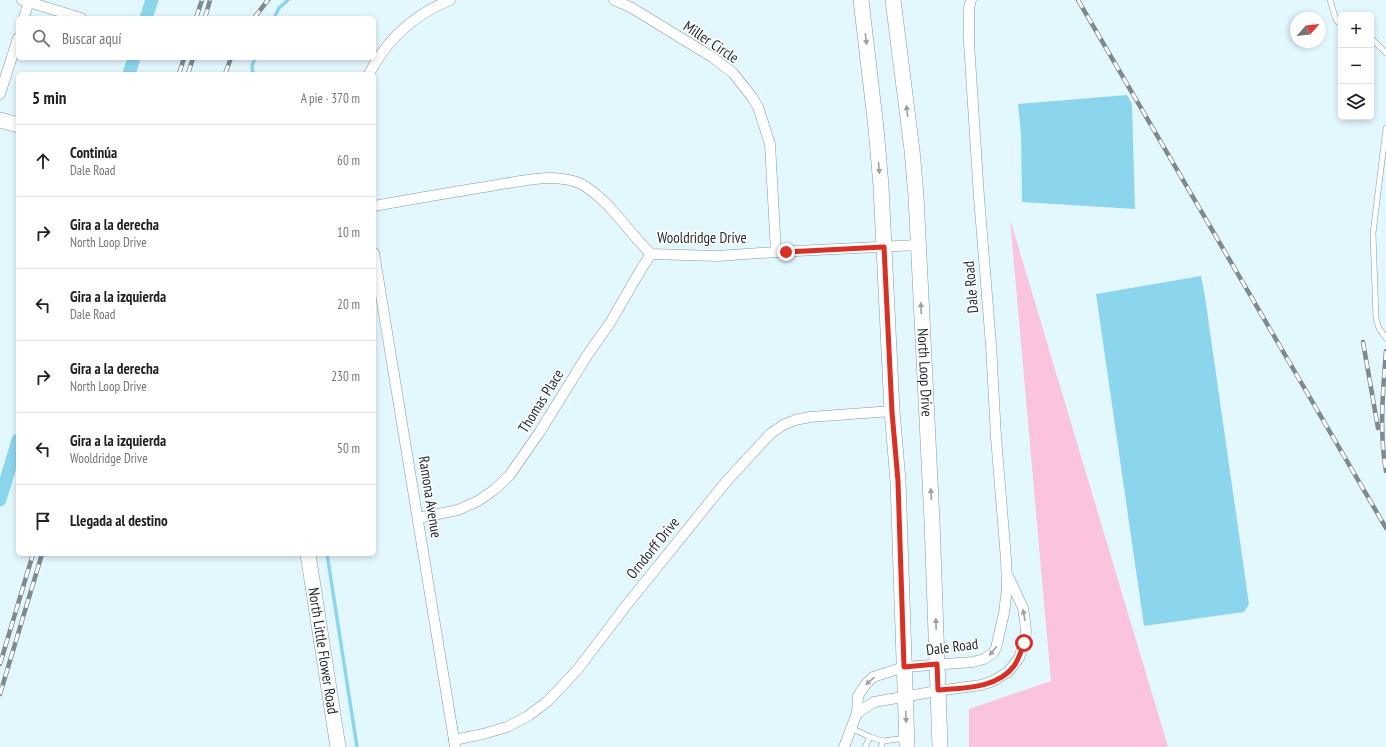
<!DOCTYPE html>
<html lang="es">
<meta charset="utf-8">
<style>
body{margin:0;font-family:"PT Sans Narrow",sans-serif;background:#f6f6f6;color:#202124}
.controls{position:absolute;right:12px;top:12px;display:grid;overflow:hidden;border-radius:6px;box-shadow:0 2px 6px #0003}
.controls button{width:36px;height:36px;display:grid;place-items:center;padding:0;border:0;border-bottom:1px solid #e0e0e0;background:#fff;color:#202124;font:20px sans-serif}
.compass{position:absolute;left:1290px;top:12px;width:36px;height:36px;border-radius:50%;background:#fff;box-shadow:0 2px 6px #0003;rotate:62deg}
.stop{position:absolute;width:12px;height:12px;margin:-9px;border:3px solid #d93025;border-radius:50%;background:#fff}
.stop.end{background:#d93025;border-color:#fff;box-shadow:0 1px 4px #0008}
.list{margin:0;padding:0;list-style:none}
h2{display:flex;justify-content:space-between;align-items:center;height:52px;margin:0;padding:0 16px;font-size:17px}
h2 small{font-size:13px;font-weight:400;color:#757577}
.list li{display:grid;grid-template-columns:26px 1fr auto;gap:12px;align-items:center;box-sizing:border-box;height:72px;padding:0 16px;border-top:1px solid #e0e0e0}
.list b{display:block;font-size:15px;white-space:nowrap}
.list p{margin:0;font-size:13px;white-space:nowrap;color:#757577}
.list em{font-size:13px;font-style:normal;color:#757577}
.icon{flex:none;width:22px;height:22px;fill:none;stroke:currentColor;stroke-width:2;stroke-linecap:round;stroke-linejoin:round}
.map{position:relative;flex:none;width:1386px;height:747px;overflow:hidden}
.search{position:absolute;background:#fff;box-shadow:0 2px 6px #0003;left:16px;top:16px;width:360px;height:44px;display:flex;align-items:center;gap:10px;box-sizing:border-box;padding:0 14px;border-radius:6px;color:#757577;font-size:15px}
.panel{position:absolute;background:#fff;box-shadow:0 2px 6px #0003;left:16px;top:72px;width:360px;height:484px;border-radius:6px}
.map>svg:first-child{display:block}
.green{fill:#fac4df}
.water{fill:#8cd6ed}
.lines{fill:none;stroke-linecap:round;stroke-linejoin:round}
.stream{stroke:#8cd6ed;stroke-width:3.5}
.canal{stroke:#8cd6ed;stroke-width:13}
.lane-casing{stroke:#86989e;stroke-width:6}
.street-casing{stroke:#86989e;stroke-width:11}
.secondary-casing{stroke:#86989e;stroke-width:16}
.lane{stroke:#fff;stroke-width:5}
.street{stroke:#fff;stroke-width:10}
.secondary{stroke:#fff;stroke-width:15}
.rail-casing{stroke:#7d8a8f;stroke-width:4.5}
.rail{stroke:#fff;stroke-width:3;stroke-dasharray:9;stroke-linecap:butt}
.oneway{fill:#9da0a2}
.route{stroke:#d93025;stroke-width:5}
.labels{text-anchor:middle;stroke-width:3;stroke-linejoin:round;paint-order:stroke}
.street-label{font-size:15px;fill:#262d30;stroke:#fff}
</style>
<div class="map">
<svg width="1386" height="747" viewBox="0 0 1386 747">
<rect width="100%" height="100%" fill="#e3f7fe"/>
<path class="green" d="M1010 219 1168 747H969V709L1051 681Z"/>
<g class="water">
<path d="M1127 95 1132 104 1135 209 1022 202 1021 134 1018 104Z"/>
<path d="M1201 276 1205 297 1249 604 1244 612 1144 626 1096 294Z"/>
</g>
<g class="lines">
<g class="stream">
<path d="M274 18 279 8 288 0"/>
<path d="M253 74 252 66 255 58"/>
<path d="M327 554 357 747"/>
</g>
<g class="canal">
<path d="M146 18 152 0"/>
<path d="M129 74 134 58"/>
<path d="M0 500 18 440"/>
</g>
<g class="lane-casing">
<g id="lane">
<path d="M1330 0 1336 20 1341 25"/>
<path d="M1371 38 1386 53"/>
<path d="M1386 128 1373 233 1376 319 1379 328 1386 338"/>
<path d="M851 728 870 737 883 741 906 738"/>
<path d="M865 747 870 737"/>
<path d="M881 747 883 741"/>
</g>
</g>
<g class="street-casing">
<g id="street">
<path d="M22 0 81 18"/>
<path d="M614 0 632 8 712 57 733 73 752 97 758 107 770 144 776 252"/>
<path d="M24 18 29 0"/>
<path d="M369 74C387 39 413 15 450 0"/>
<path d="M0 94 18 38"/>
<path d="M374 206C413 199 452 192 491 186 510 183 531 178 551 178 560 178 575 180 583 185 611 202 628 232 651 254L717 256 776 252 918 245"/>
<path d="M374 253 455 746"/>
<path d="M418 518 458 510 478 501 494 490 509 476 539 433 588 354 610 323 640 271 651 254"/>
<path d="M857 713 874 702 937 691 981 685 993 681 1008 672 1019 658 1024 643 1026 632 1025 621 1023 608 1008 576"/>
<path d="M454 740 483 734 507 727 528 716 548 701 578 669 625 607 725 483 770 434 783 425 795 420 810 417 892 411"/>
<path d="M844 747 857 713 858 696 865 685 873 677 904 667 973 662 984 659 993 653 996 648 1004 613 1007 588 1006 559 996 437 991 345 979 197 969 43V8L971 0"/>
</g>
</g>
<g class="secondary-casing">
<g id="secondary">
<path d="M861 0 876 128 881 186 892 411 898 481 907 747"/>
<path id="s1" d="M893 0 912 150 916 196 932 521 940 747"/>
<path d="M0 120 18 125"/>
<path id="s2" d="M308 554 338 747"/>
</g>
</g>
<use href="#lane" class="lane"/>
<use href="#street" class="street"/>
<use href="#secondary" class="secondary"/>
<g class="rail-casing">
<g id="rail">
<path d="M1078 0 1386 528"/>
<path d="M196 18 202 0"/>
<path d="M205 18 210 0"/>
<path d="M254 18 268 0"/>
<path d="M179 74 184 58"/>
<path d="M188 74 193 58"/>
<path d="M225 74 231 58"/>
<path d="M1363 342 1378 428"/>
<path d="M1386 351C1383 391 1379 431 1386 471"/>
<path d="M0 664 33 554"/>
<path d="M0 694 42 554"/>
</g>
</g>
<use href="#rail" class="rail"/>
</g>
<defs><path id="oneway-solid" d="M-6-.8H1V-3.2L6.5 0L1 3.2V.8H-6Z"/></defs>
<g class="oneway">
<use href="#oneway-solid" transform="translate(866 39) rotate(83)"/>
<use href="#oneway-solid" transform="translate(907 111) rotate(-97)"/>
<use href="#oneway-solid" transform="translate(879 168) rotate(85)"/>
<use href="#oneway-solid" transform="translate(921 308) rotate(-93)"/>
<use href="#oneway-solid" transform="translate(931 494) rotate(-93)"/>
<use href="#oneway-solid" transform="translate(1024 615) rotate(-101)"/>
<use href="#oneway-solid" transform="translate(936 624) rotate(-92)"/>
<use href="#oneway-solid" transform="translate(993 651) rotate(129)"/>
<use href="#oneway-solid" transform="translate(870 681) rotate(139)"/>
<use href="#oneway-solid" transform="translate(906 717) rotate(88)"/>
</g>
<g class="lines">
<path class="route" d="M786 252 884 247 892 412 898 481 904 667 937 664 938 690C962 688 997 689 1014 666 1019 659 1021 651 1024 643"/>
</g>
<g class="labels">
<g class="street-label">
<text transform="translate(711 42) rotate(34)" y="5">Miller Circle</text>
<text x="702" y="243">Wooldridge Drive</text>
<text transform="translate(971 287) rotate(-95)" y="5">Dale Road</text>
<text dy="5" stroke="none"><textPath href="#s1" startOffset="374">North Loop Drive</textPath></text>
<text transform="translate(541 401) rotate(-58)" y="5">Thomas Place</text>
<text transform="translate(430 497) rotate(81)" y="5">Ramona Avenue</text>
<text transform="translate(653 548) rotate(-51)" y="5">Orndorff Drive</text>
<text transform="translate(952 647) rotate(-7)" y="5">Dale Road</text>
<text dy="5" stroke="none"><textPath href="#s2" startOffset="98">North Little Flower Road</textPath></text>
</g>
</g>
</svg>
<div class="controls">
<button>+</button>
<button>−</button>
<button><svg class="icon" aria-label="layers" viewBox="0 0 24 24"><path d="M12 4l9 5-9 5-9-5zM3 14l9 5 9-5"/></svg></button>
</div>
<svg class="compass" viewBox="-18 -18 36 36"><path d="M0-13l5 13h-10z" fill="#e53935"/><path d="M0 13l5-13h-10z" fill="#757577"/></svg>
<div class="stop" style="left:1024px;top:643px"></div>
<div class="stop end" style="left:786px;top:252px"></div>
<div class="search"><svg class="icon" aria-label="search" viewBox="0 0 24 24"><circle cx="10" cy="10" r="6"/><path d="M15 15l6 6"/></svg>Buscar aquí</div>
<section class="panel">
<h2>5 min<small>A pie · 370 m</small></h2>
<ul class="list">
<li><svg class="icon" aria-label="ahead" viewBox="0 0 24 24"><path d="M12 20V5M6 11l6-6 6 6"/></svg><div><b>Continúa</b><p>Dale Road</p></div><em>60 m</em></li>
<li><svg class="icon" aria-label="right" viewBox="0 0 24 24"><path d="M7 20v-9h11M14 6l5 5-5 5"/></svg><div><b>Gira a la derecha</b><p>North Loop Drive</p></div><em>10 m</em></li>
<li><svg class="icon" aria-label="left" viewBox="0 0 24 24"><path d="M17 20v-9H6M10 6l-5 5 5 5"/></svg><div><b>Gira a la izquierda</b><p>Dale Road</p></div><em>20 m</em></li>
<li><svg class="icon" aria-label="right" viewBox="0 0 24 24"><path d="M7 20v-9h11M14 6l5 5-5 5"/></svg><div><b>Gira a la derecha</b><p>North Loop Drive</p></div><em>230 m</em></li>
<li><svg class="icon" aria-label="left" viewBox="0 0 24 24"><path d="M17 20v-9H6M10 6l-5 5 5 5"/></svg><div><b>Gira a la izquierda</b><p>Wooldridge Drive</p></div><em>50 m</em></li>
<li><svg class="icon" aria-label="arrive" viewBox="0 0 24 24"><path d="M6 21V4h12l-3 4 3 4H6"/></svg><div><b>Llegada al destino</b></div></li>
</ul>
</section>
</div>
